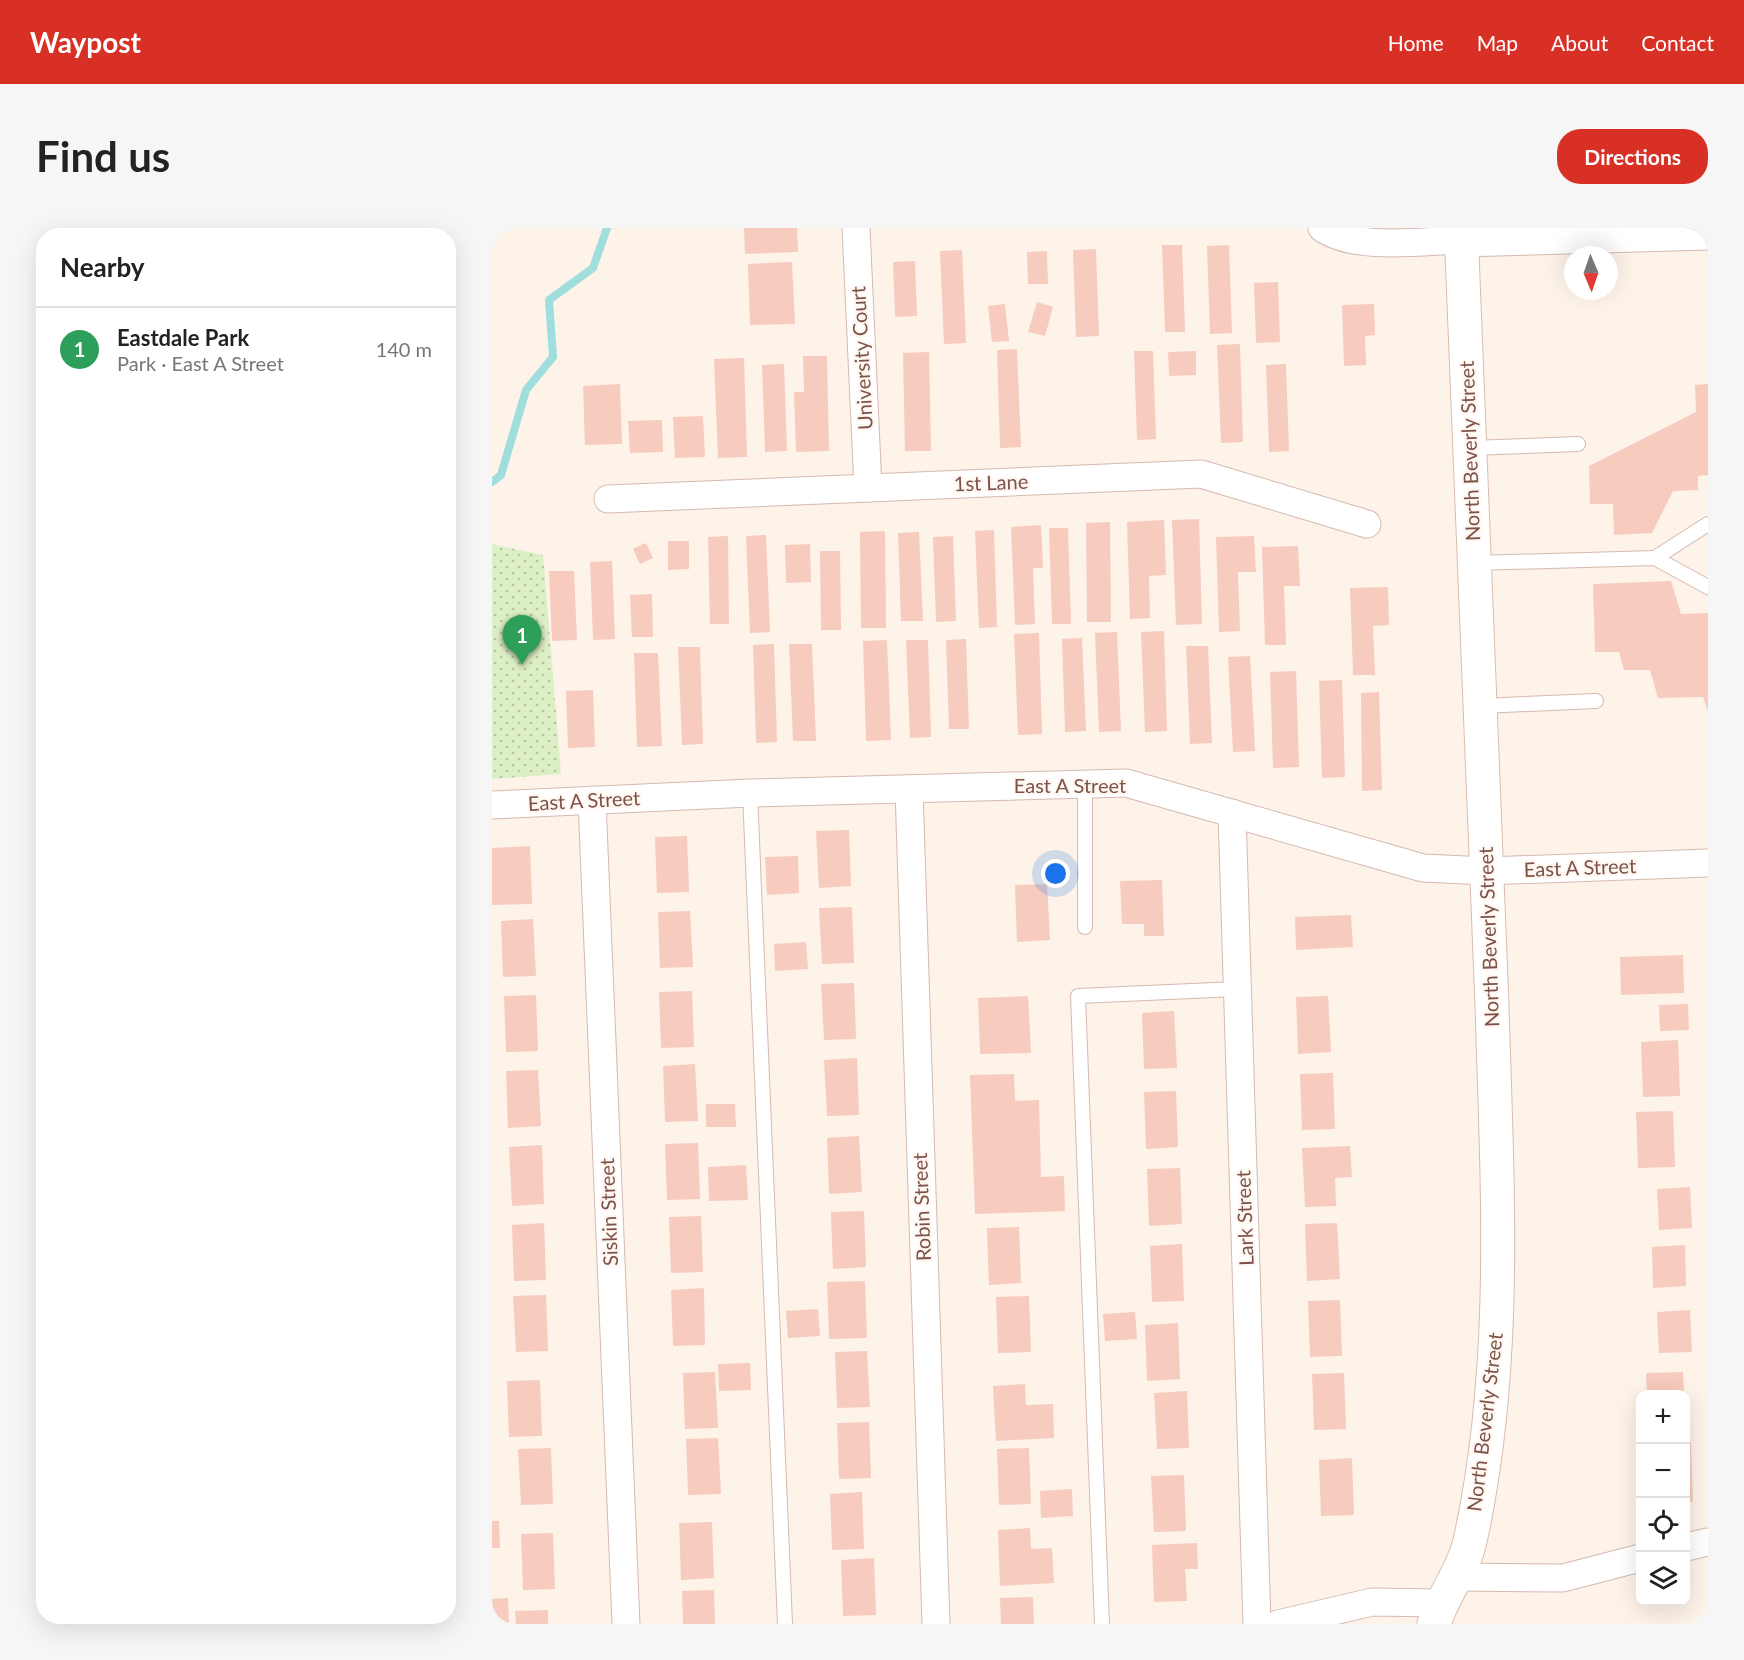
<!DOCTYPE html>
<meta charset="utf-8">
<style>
body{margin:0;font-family:Lato,sans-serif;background:#f6f6f6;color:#222}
.controls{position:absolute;right:18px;bottom:18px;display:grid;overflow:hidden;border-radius:12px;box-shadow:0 6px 24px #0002}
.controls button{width:54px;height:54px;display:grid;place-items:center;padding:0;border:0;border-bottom:2px solid #e0e0e0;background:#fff;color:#222;font:30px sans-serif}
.compass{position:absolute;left:1072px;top:18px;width:54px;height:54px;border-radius:50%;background:#fff;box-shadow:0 6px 24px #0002;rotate:178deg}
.you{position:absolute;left:564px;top:646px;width:21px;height:21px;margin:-15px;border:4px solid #fff;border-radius:50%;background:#1a73e8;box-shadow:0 0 0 9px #1a73e833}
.badge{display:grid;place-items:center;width:39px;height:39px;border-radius:50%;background:#d93025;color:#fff;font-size:20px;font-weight:700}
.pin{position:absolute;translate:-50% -50px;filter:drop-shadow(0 2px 3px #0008)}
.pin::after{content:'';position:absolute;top:32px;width:21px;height:18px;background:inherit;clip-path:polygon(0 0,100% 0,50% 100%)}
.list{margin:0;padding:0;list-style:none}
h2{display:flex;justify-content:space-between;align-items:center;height:78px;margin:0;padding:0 24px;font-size:26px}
h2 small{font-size:20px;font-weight:400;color:#767676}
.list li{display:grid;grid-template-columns:39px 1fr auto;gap:18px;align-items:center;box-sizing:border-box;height:84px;padding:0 24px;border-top:2px solid #e0e0e0}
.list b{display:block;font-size:22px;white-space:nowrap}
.list p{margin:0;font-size:20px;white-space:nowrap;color:#767676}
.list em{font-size:20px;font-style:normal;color:#767676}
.icon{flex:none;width:33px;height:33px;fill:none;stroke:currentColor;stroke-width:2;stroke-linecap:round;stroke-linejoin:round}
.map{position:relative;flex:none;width:1216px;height:1396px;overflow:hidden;border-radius:24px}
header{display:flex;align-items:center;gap:36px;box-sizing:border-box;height:84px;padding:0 30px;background:#d93025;color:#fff}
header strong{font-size:28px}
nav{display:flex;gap:33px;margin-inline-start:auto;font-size:21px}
.intro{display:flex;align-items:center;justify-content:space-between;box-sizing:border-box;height:144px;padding:0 36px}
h1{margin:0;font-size:42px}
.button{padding:15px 27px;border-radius:24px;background:#d93025;color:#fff;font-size:21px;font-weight:700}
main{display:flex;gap:36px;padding:0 36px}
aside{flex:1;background:#fff;border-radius:24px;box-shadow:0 6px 24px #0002}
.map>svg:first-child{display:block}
.park{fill:url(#park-dots)}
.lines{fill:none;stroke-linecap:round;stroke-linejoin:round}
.stream{stroke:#9fdedd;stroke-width:8}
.building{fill:#f7cbbe}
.service-casing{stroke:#d5b9b0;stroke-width:16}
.minor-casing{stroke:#d5b9b0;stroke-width:29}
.tertiary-casing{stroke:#d5b9b0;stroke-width:35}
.secondary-casing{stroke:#dbbbaf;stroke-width:35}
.service{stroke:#fff;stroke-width:14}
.minor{stroke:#fff;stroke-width:27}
.tertiary{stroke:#fff;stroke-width:33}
.secondary{stroke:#fff;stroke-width:33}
.labels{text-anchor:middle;stroke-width:4.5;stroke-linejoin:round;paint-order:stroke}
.street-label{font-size:20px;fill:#7d5249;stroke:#fff7f2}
</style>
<header>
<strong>Waypost</strong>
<nav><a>Home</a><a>Map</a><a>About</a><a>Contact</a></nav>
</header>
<div class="intro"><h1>Find us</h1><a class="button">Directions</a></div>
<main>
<aside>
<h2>Nearby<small></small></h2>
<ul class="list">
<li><span class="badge" style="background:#2e9e5b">1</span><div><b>Eastdale Park</b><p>Park · East A Street</p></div><em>140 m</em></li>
</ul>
</aside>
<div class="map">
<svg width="1216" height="1396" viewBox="0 0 1216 1396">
<defs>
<pattern id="park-dots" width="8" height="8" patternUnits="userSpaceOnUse" patternTransform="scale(1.5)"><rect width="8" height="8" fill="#ddefc5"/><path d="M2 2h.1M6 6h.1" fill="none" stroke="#b8c4a2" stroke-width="1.8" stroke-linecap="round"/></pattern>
</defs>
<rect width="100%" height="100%" fill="#fef3e9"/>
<path class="park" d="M0 316 51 327 69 546 0 551Z"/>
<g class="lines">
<path class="stream" d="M0 254 9 247 34 162 61 129 57 72 101 40 115 0"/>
</g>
<g class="building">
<path d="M252 0H305L306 24 253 26Z"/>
<path d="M670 17H690L693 104H673Z"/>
<path d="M737 17 740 105 718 106 715 18Z"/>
<path d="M604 21 607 108 584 109 581 22Z"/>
<path d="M470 22 474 115 452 116 448 23Z"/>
<path d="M555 23 556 56H536L535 24Z"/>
<path d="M423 33 425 88 403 89 401 34Z"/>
<path d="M300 34 303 96 258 97 256 36Z"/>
<path d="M786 54 788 114 764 115 762 55Z"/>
<path d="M545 74 561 79 553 108 536 104Z"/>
<path d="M513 76 517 113 500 114 496 78Z"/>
<path d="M882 76 883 107 873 108 874 137 852 138 850 77Z"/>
<path d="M748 116 751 214 729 215 725 117Z"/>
<path d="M525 121 529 219 508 220 505 122Z"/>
<path d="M642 123H661L664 211 645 212Z"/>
<path d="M704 123V147L677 148 676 124Z"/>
<path d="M437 124 439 223H413L411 125Z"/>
<path d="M311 128H335L337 223 304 224 302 164H312Z"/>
<path d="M252 130 255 229 226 230 222 131Z"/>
<path d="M292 136 295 223 273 224 270 137Z"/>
<path d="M794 136 797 223 777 224 774 137Z"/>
<path d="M128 156 130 216 93 217 91 158Z"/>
<path d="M1216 156V247L1206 248V262L1181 263 1160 305 1122 307 1121 276H1098L1097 238 1204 184 1203 157Z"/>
<path d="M211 188 213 229 183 230 181 189Z"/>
<path d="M170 192 171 224 138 225 136 193Z"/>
<path d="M707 291 710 396 684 397 680 292Z"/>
<path d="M672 292 674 347 657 348 658 390 638 391 635 294Z"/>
<path d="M618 294 619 394H595L594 295Z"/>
<path d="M549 297 551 340H541L543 396 523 397 519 299Z"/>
<path d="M557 300H576L579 396H560Z"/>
<path d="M502 302 505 399 487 400 483 303Z"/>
<path d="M393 303 394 400H369L368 304Z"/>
<path d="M427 304 431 393H409L406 305Z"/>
<path d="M274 307 278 404 258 405 254 308Z"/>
<path d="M236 308 237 396H218L216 309Z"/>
<path d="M461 308 464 393 444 394 441 309Z"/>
<path d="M762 308 764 344H746L748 403 727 404 724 309Z"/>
<path d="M176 313H197V341L176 342Z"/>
<path d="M154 315 161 330 148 336 141 321Z"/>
<path d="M318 316 319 354 294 355 293 317Z"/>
<path d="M806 318 808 358H792L794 417H773L770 319Z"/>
<path d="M328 323H348L349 402H329Z"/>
<path d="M120 333 123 411 101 412 98 334Z"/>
<path d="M57 343H82L85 412 60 413Z"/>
<path d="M1179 353 1189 386 1216 385V483L1211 469 1166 470 1158 442H1132L1127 424H1103L1101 356Z"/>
<path d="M896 359 897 397 881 398 883 447H861L858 360Z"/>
<path d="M160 366 161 409H140L138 367Z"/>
<path d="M672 403 675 503 653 504 649 404Z"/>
<path d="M625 404 629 503 607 504 603 405Z"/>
<path d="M547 405 550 506 526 507 522 406Z"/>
<path d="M590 410 594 503 573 504 570 411Z"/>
<path d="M474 411 477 501H457L454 412Z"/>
<path d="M395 412 399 512 374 513 371 413Z"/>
<path d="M414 412H436L439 509 418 510Z"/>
<path d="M282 416 285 514 264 515 261 417Z"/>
<path d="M297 416H320L324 513H301Z"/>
<path d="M694 418H716L720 515 698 516Z"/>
<path d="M186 419H208L211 516 190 517Z"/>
<path d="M142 425H166L170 518 145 519Z"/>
<path d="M758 428 763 523 741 524 736 429Z"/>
<path d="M804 443 807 539 781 540 778 444Z"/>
<path d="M850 452 853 549 830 550 827 453Z"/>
<path d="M101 462 103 519 76 520 74 463Z"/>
<path d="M887 464 890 562 870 563 869 465Z"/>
<path d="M357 602 359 658 327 660 324 603Z"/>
<path d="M195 608 197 664 165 665 163 609Z"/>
<path d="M38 618 40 676 0 677V620Z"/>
<path d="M306 628 307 665 275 667 273 629Z"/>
<path d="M670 652 672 708H652V696H630L628 653Z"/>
<path d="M555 656 558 712 525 714 523 657Z"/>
<path d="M360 679 362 735 330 736 327 680Z"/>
<path d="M198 683 201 739 168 740 166 684Z"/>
<path d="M859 687 861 719 804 722 803 689Z"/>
<path d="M41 691 44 748 11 749 9 693Z"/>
<path d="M314 714 316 741 283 743 282 716Z"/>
<path d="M1191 727 1192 765 1129 767 1128 729Z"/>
<path d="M362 755 364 811 332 812 329 756Z"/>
<path d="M200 763 202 819 169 820 167 764Z"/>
<path d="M44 767 46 823 14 824 12 768Z"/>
<path d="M536 768 539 825 488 826 486 770Z"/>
<path d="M836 768 839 824 806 826 804 769Z"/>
<path d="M1196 776 1197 802 1168 803 1167 777Z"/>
<path d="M682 783 685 840 652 841 650 785Z"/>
<path d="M1186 812 1188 868 1151 869 1149 814Z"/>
<path d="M365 830 367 887 335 888 332 832Z"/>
<path d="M203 836 206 893 173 894 171 838Z"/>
<path d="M46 842 49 898 16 900 14 843Z"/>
<path d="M841 845 843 901 810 902 808 846Z"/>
<path d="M522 846 523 873 547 872 549 949 572 948 573 983 483 986 478 847Z"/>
<path d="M684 863 686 919 654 921 652 864Z"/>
<path d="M214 876H243L244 899H214Z"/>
<path d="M1181 883 1183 939 1146 940 1144 884Z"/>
<path d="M367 908 370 964 337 966 335 910Z"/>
<path d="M206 915 208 971 175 972 173 916Z"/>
<path d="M50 917 52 976 20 978 17 919Z"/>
<path d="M858 918 860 949 843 950 844 978 813 979 810 920Z"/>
<path d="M254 937 256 972 217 973 216 939Z"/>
<path d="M688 940 690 996 657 998 655 941Z"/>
<path d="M1198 959 1200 1000 1167 1002 1165 961Z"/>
<path d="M372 983 374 1039 341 1041 339 984Z"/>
<path d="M209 988 211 1044 179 1045 177 989Z"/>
<path d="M52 995 54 1052 22 1053 20 997Z"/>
<path d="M845 995 848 1051 815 1053 813 996Z"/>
<path d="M527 999 529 1055 497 1057 495 1000Z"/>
<path d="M690 1016 692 1073 660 1074 658 1018Z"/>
<path d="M1193 1017 1194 1058 1161 1060 1160 1019Z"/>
<path d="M373 1053 375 1110 337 1111 335 1054Z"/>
<path d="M212 1060 213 1117 181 1118 179 1062Z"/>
<path d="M54 1067 56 1123 24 1124 21 1068Z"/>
<path d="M537 1068 539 1124 506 1125 504 1069Z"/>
<path d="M848 1072 850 1128 818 1129 816 1073Z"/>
<path d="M326 1081 328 1108 296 1110 294 1083Z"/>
<path d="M1198 1082 1200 1124 1167 1125 1165 1084Z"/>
<path d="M643 1084 645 1111 613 1113 611 1086Z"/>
<path d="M686 1095 688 1151 655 1153 653 1097Z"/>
<path d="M375 1123 378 1179 345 1180 343 1124Z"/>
<path d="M258 1135 259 1162 227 1163 226 1136Z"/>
<path d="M223 1144 226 1200 193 1201 191 1145Z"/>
<path d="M1191 1144 1192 1166H1155L1154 1145Z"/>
<path d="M852 1145 854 1201 822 1202 820 1146Z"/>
<path d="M48 1152 50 1208 17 1209 15 1153Z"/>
<path d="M533 1156 534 1177 561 1176 562 1210 504 1213 501 1158Z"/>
<path d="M695 1163 697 1220 665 1221 662 1165Z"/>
<path d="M377 1194 379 1250 347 1251 345 1195Z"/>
<path d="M226 1210 229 1266 196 1267 194 1211Z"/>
<path d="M1194 1214H1199L1201 1274H1194Z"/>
<path d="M59 1220 61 1276 29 1277 26 1221Z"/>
<path d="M537 1220 539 1276 507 1277 505 1221Z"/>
<path d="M860 1230 862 1287 829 1288 827 1232Z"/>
<path d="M692 1247 694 1303 662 1304 659 1248Z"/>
<path d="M580 1261 581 1288 549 1290 548 1263Z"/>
<path d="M370 1264 372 1321 340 1322 338 1266Z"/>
<path d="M0 1293H7L8 1320H0Z"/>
<path d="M220 1294 222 1350 189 1352 187 1295Z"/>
<path d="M538 1300 539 1321 560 1320 562 1355 508 1358 506 1302Z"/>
<path d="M61 1305 63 1361 31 1362 29 1306Z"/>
<path d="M705 1315 706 1341H693L695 1373 662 1374 660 1317Z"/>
<path d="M382 1330 384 1387 351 1388 349 1332Z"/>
<path d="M222 1362 223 1396H191L190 1363Z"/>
<path d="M541 1369 542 1396H509L508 1370Z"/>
<path d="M16 1370 17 1396H0V1371Z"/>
<path d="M56 1382V1396H24L23 1383Z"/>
</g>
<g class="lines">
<g class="service-casing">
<g id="service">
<path d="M978 220 1086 216"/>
<path d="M1163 330 1216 296"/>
<path d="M983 335 1163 330 1216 359"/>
<path d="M989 478 1104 473"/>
<path d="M258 565 293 1396"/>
<path d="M593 699V555"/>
<path d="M610 1396 586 768 745 761"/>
</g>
</g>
<g class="minor-casing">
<g id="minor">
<path d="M364 0 376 260"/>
<path d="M830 0C863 23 931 13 969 12"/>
<path d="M116 271 709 246 875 296"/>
<path d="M417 561 444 1396"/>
<path d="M100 572 134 1396"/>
<path d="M0 577 258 565 634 555 931 640 995 643 1216 635"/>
<path d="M740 585 765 1396"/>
<path d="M1194 1319 1216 1314"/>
<path d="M966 1349 1071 1350 1148 1330"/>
<path d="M786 1396 880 1374 949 1375"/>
</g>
</g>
<g class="tertiary-casing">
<path id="tertiary" d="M969 12 1216 5"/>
</g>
<g class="secondary-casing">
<path id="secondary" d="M942 1396C951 1366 971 1344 978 1313 1017 1136 1005 956 1000 777 992 518 977 259 969 0"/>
</g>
<use href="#service" class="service"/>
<use href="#minor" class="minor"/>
<use href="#tertiary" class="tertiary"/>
<use href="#secondary" class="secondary"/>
</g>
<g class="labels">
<g class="street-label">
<text transform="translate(370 130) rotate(-93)" y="7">University Court</text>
<text transform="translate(978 223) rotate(-92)" y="7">North Beverly Street</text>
<text transform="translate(499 255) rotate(-2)" y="7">1st Lane</text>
<text x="578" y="565">East A Street</text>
<text transform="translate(92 573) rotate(-3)" y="7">East A Street</text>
<text transform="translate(1088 640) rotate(-2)" y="7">East A Street</text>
<text transform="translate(997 709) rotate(-92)" y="7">North Beverly Street</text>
<text transform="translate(430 979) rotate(-92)" y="7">Robin Street</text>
<text transform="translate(117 984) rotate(-92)" y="7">Siskin Street</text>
<text transform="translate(753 990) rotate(-92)" y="7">Lark Street</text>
<text transform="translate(993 1194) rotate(-83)" y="7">North Beverly Street</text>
</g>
</g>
</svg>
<div class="controls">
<button>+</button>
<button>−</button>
<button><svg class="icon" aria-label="locate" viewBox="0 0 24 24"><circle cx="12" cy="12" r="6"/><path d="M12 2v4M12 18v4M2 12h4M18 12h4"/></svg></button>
<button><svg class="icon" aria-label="layers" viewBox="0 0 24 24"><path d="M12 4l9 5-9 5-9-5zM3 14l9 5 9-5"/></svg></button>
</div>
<svg class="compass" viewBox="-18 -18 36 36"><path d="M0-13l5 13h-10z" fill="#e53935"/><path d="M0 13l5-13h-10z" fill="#767676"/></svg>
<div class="you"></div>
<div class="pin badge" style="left:30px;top:437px;background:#2e9e5b">1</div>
</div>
</main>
